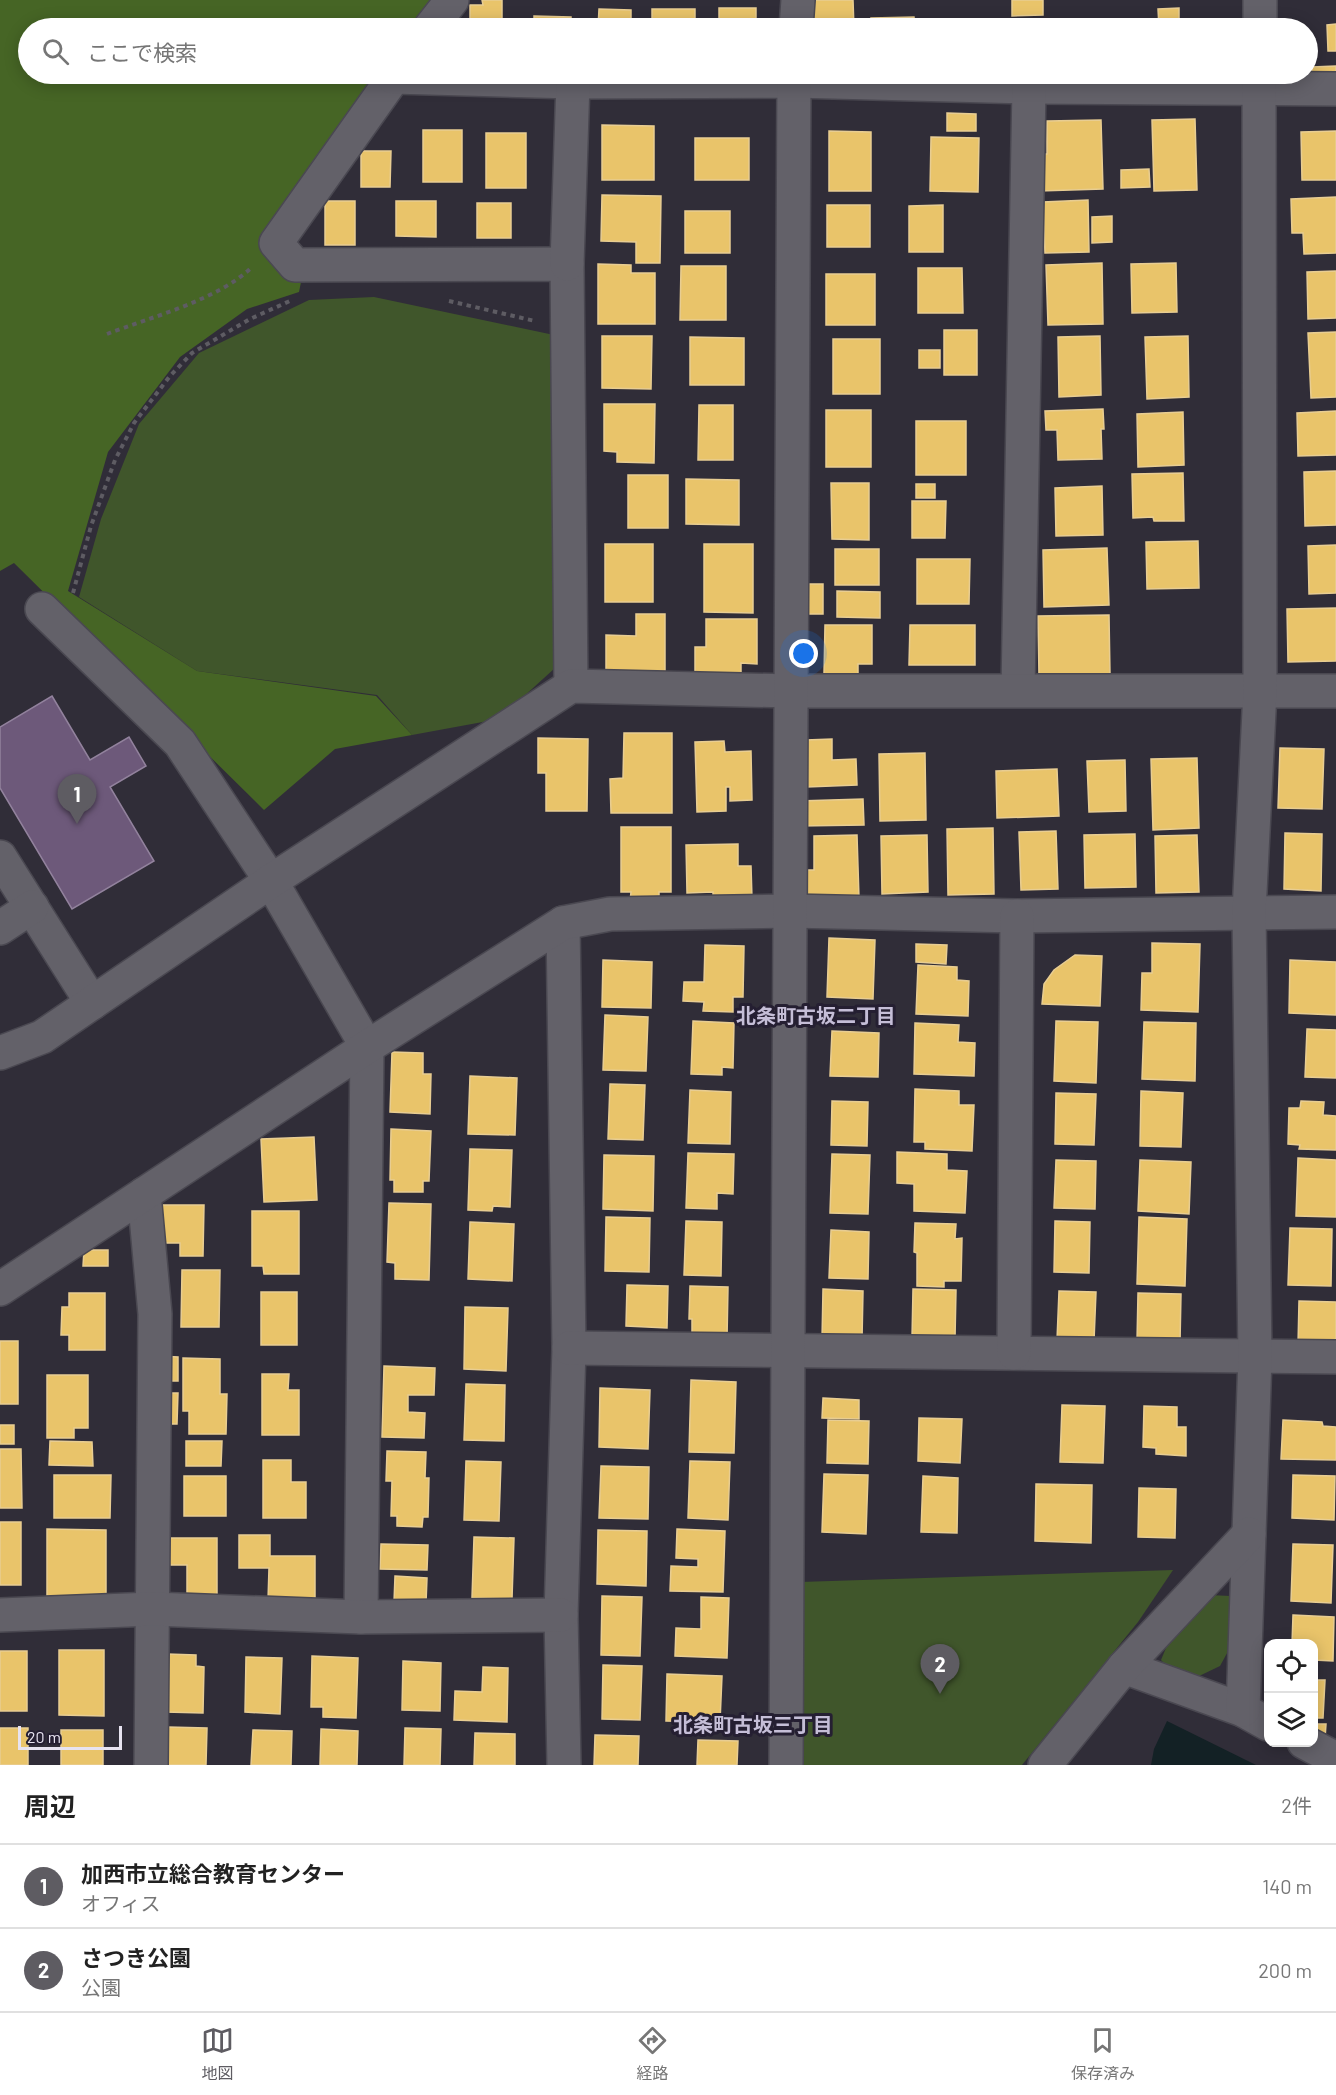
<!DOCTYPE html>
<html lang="ja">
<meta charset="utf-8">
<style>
body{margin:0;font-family:Barlow,"Noto Sans JP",sans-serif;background:#f6f6f6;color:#222}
.controls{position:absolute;right:18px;bottom:18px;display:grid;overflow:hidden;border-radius:12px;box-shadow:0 3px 15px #0003}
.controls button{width:54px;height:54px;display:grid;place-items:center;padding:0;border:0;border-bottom:2px solid #e0e0e0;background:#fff;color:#222;font:30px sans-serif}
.scale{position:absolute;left:18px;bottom:15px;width:104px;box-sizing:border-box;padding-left:6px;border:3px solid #e7e3f0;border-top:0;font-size:16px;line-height:21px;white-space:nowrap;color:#e7e3f0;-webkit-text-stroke:4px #251f32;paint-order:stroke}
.you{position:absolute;left:804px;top:654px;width:21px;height:21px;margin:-15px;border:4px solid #fff;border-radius:50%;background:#1a73e8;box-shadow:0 0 0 9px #1a73e833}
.badge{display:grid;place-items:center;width:39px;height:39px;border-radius:50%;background:#5e5c62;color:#fff;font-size:20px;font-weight:700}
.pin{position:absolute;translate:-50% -50px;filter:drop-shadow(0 2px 3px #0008)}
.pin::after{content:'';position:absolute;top:32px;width:21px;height:18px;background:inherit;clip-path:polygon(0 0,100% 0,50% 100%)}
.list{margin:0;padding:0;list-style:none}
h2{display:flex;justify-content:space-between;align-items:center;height:78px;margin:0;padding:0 24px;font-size:26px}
h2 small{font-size:20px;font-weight:400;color:#767676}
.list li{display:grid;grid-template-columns:39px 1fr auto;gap:18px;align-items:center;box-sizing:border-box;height:84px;padding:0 24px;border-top:2px solid #e0e0e0}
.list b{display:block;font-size:22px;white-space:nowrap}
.list p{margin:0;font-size:20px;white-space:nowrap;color:#767676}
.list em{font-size:20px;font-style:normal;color:#767676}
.icon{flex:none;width:33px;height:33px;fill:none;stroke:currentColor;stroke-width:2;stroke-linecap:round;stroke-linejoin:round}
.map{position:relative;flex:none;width:1336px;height:1765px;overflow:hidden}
.search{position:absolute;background:#fff;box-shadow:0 3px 15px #0003;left:18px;right:18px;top:18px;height:66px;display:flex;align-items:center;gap:15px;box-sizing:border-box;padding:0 21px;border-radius:33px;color:#767676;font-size:22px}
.sheet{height:246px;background:#fff}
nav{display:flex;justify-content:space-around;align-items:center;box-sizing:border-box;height:84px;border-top:2px solid #e0e0e0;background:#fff;font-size:16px;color:#767676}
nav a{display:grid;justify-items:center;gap:3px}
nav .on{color:#5e5c62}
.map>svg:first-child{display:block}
.green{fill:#40562b}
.forest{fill:#466525}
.water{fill:#132125}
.homes{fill:#e9c46a;stroke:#e8cd92;stroke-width:1.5}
.offices{fill:#6d597a;stroke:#92829d;stroke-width:1.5}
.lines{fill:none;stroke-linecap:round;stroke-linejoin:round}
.minor-casing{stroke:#4a4851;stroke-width:36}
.path{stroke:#5e5c63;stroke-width:4;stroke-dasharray:4.5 4.5;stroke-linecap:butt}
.minor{stroke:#636169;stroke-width:33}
.labels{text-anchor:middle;stroke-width:6;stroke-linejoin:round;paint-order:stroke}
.neighbourhood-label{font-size:20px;font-weight:bold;fill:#c5bed7;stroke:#251f32}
</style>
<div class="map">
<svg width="1336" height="1765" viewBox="0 0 1336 1765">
<rect width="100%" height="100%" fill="#302d38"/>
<g class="green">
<path d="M374 297 554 335 555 668 499 719 412 735 377 695 197 671 79 597 101 519 139 424 199 353 309 300Z"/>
<path d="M1173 1570 1138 1622 1022 1765H799L800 1582Z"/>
<path d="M1208 1595 1231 1596 1232 1644 1220 1666 1195 1678 1177 1677 1161 1660 1173 1631Z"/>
</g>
<path class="forest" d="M0 0H447L427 28H28V74H397L287 248 301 282 299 292 247 309 180 357 108 452 68 591 197 671 376 696 412 735 335 749 264 810 14 563 0 571Z"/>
<path class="water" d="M1167 1721 1256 1765H1151L1154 1749Z"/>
<g class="homes">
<path d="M482 0H502V26H470V5H483Z"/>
<path d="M803 0H853L854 28H804Z"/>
<path d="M1012 0H1043V15L1012 16Z"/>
<rect x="719" y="8" width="37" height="20"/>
<path d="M1179 8V28H1159L1158 9Z"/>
<path d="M599 9 631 10V28H598Z"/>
<rect x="652" y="9" width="43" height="19"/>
<path d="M534 16 571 17V28H534Z"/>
<path d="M914 17 915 28H872L871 18Z"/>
<rect x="1004" y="20" width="39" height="8"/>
<path d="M1336 24V51H1328L1327 25Z"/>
<path d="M1336 66V83H1312V67Z"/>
<path d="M947 113 976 114V131H947Z"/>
<path d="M1195 119 1197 190 1154 191 1152 120Z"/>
<path d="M1101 120 1103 189 1039 191 1037 154H1047V121Z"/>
<path d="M602 125 654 126V180H602Z"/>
<rect x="423" y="130" width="39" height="52"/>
<path d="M829 131 871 132V191H829Z"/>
<path d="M1336 131V180H1302L1301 132Z"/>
<rect x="486" y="133" width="40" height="55"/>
<path d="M931 137 979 138 978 192 930 191Z"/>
<rect x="695" y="138" width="54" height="42"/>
<path d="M361 151H391L390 187H361Z"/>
<path d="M1149 169 1150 187 1121 188V170Z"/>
<path d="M602 195 661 196 660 263H636V242L601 241Z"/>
<path d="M1336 197V253L1304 254 1303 233H1292L1291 199Z"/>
<path d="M1088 200 1089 252 1045 253 1043 202Z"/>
<rect x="325" y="201" width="30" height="44"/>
<path d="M396 201H436V237L396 236Z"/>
<rect x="477" y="203" width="34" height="35"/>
<rect x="827" y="205" width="43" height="42"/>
<path d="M943 205V252H909V206Z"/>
<rect x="685" y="211" width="45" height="42"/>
<path d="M1112 216V242L1092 243V217Z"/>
<path d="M1102 263 1103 324 1048 325 1046 265Z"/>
<path d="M1176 263 1177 312 1132 313 1131 264Z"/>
<path d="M598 264 631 265V273H655V324H598Z"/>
<path d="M681 266H726V320H680Z"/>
<path d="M918 268H962L963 313H918Z"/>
<path d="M1336 271V318L1308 319 1307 272Z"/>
<rect x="826" y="274" width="49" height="51"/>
<rect x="944" y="330" width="33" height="45"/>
<path d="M1336 332V397L1311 398 1308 333Z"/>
<path d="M602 336H652L651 389 602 388Z"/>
<path d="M1100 336 1101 395 1059 397 1058 337Z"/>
<path d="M1188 336 1189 397 1147 399 1145 337Z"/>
<path d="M690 337 744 338V385H690Z"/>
<rect x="833" y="339" width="47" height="55"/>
<rect x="919" y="350" width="21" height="18"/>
<path d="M604 404H655L654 463 617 462V452L604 451Z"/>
<path d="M699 405H733V460H698Z"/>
<path d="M1103 409 1104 429H1101L1102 459 1058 460 1057 430H1046L1045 411Z"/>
<rect x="826" y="410" width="45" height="57"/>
<path d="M1336 411V455L1298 456 1297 413Z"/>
<path d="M1183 412 1184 465 1138 467 1137 414Z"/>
<rect x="916" y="421" width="50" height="54"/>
<path d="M1336 471V525L1305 526 1304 472Z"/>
<path d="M1183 473 1184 521H1154L1153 517 1133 518 1132 474Z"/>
<rect x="628" y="475" width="40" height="53"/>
<path d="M686 479 739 480V525L686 524Z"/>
<path d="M831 483H869V540L832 539Z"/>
<rect x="916" y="484" width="19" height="14"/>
<path d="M1102 486 1103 535 1056 536 1055 488Z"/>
<path d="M912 501H946L945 538H912Z"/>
<path d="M1198 541 1199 588 1147 589 1146 542Z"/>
<rect x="605" y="544" width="48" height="58"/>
<path d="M704 544H753V613L704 612Z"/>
<path d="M1336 545V593L1309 594 1308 546Z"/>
<path d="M1107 548 1109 605 1044 607 1043 550Z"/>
<rect x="835" y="549" width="44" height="36"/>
<path d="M917 559H970L969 604H917Z"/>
<rect x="793" y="584" width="30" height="30"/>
<path d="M837 591 880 592V618L837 617Z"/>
<path d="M1336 608V661L1288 662 1287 609Z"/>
<path d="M636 614H665V676L606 675V635L636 636Z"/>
<path d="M1109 615 1110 675 1039 676 1038 616Z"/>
<path d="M706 619H757V664L741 663V680H695V647H706Z"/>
<path d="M825 625H872V664H858V675L824 674Z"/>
<path d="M910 625H975V665H909Z"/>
<path d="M624 733H672V813H611L610 779 623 778Z"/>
<path d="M538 738 588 739 587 811H546V773H538Z"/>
<path d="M832 739V760L856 759 857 785 807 787 806 740Z"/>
<path d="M724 741 725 752 751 751 752 800 730 801V787H726V811L697 812 695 742Z"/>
<path d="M1280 748 1324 749 1322 809 1278 808Z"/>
<path d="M925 753 926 820 880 821 879 754Z"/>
<path d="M1197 758 1199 828 1153 830 1151 759Z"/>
<path d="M1125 760 1126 811 1089 812 1087 761Z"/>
<path d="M1057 769 1059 816 997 818 996 771Z"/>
<path d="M863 799 864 825 799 826 798 801Z"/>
<path d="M621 827H671V892H659V901H630L631 892H621Z"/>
<path d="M993 828 994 894 948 895 947 829Z"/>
<path d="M1056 831 1058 889 1021 890 1019 832Z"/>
<path d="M1285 833 1322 834 1321 891 1284 889Z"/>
<path d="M1135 834 1136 887 1085 888 1084 835Z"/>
<path d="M857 835 859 898 799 900 798 870H814V836Z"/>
<path d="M927 835 928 892 882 894 881 836Z"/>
<path d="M1197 835 1199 892 1156 893 1155 836Z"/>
<path d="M738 844V866H751L752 898 713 899V892L687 893 686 845Z"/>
<path d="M829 938 875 940 873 999 827 997Z"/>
<path d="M1152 943 1200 944 1198 1012 1141 1010 1142 973H1152Z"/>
<path d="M916 944 947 945 946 964 916 962Z"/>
<path d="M705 945 744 946 743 997H733V1012L703 1011 704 1002 683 1001 684 982H704Z"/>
<path d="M1075 955 1102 956 1100 1006 1042 1004 1044 984 1054 970Z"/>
<path d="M603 960 652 962 651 1008 602 1007Z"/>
<path d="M1290 960 1336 962V1015L1289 1013Z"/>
<path d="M918 965 957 967V980L969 981 968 1016 916 1014Z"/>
<path d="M605 1015 648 1017 646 1071 603 1070Z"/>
<path d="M693 1021 734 1023 733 1068 722 1067V1075L691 1074Z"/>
<path d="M1056 1021 1098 1022 1096 1083 1054 1081Z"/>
<path d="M1144 1022 1196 1023 1195 1081 1142 1079Z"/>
<path d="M915 1023 959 1025 958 1042 975 1043 974 1076 914 1074Z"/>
<path d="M1307 1029 1336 1030V1078L1305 1077Z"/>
<path d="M832 1031 879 1033 878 1077 830 1076Z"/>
<path d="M392 1052 423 1053V1074H431L430 1114 390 1112Z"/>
<path d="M470 1076 517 1078 515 1135 468 1134Z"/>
<path d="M610 1084 645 1085 643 1140 608 1139Z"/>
<path d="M915 1089 959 1091V1105H974L972 1151 925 1149V1142H914Z"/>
<path d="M690 1090 731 1092 730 1144 688 1143Z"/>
<path d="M1141 1091 1183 1093 1181 1147 1140 1146Z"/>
<path d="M1056 1093 1096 1094 1094 1145 1055 1144Z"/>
<path d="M832 1101 868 1102 867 1146 831 1145Z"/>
<path d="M1301 1101 1324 1102 1323 1115 1336 1116V1150L1299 1149 1300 1145 1288 1144 1289 1108H1300Z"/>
<path d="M391 1129 431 1131 429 1181H423V1192H394V1180H390Z"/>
<path d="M314 1137 317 1200 264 1202 261 1139Z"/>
<path d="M470 1149 512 1150 510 1207 493 1206 492 1211 468 1210Z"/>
<path d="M897 1152 947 1154V1170L967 1171 965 1213 914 1211V1184L897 1183Z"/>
<path d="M688 1153 734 1154 733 1194 717 1193V1209L686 1208Z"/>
<path d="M832 1154 870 1155 868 1214 830 1213Z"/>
<path d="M604 1155 654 1156 653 1211 603 1209Z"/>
<path d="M1298 1158 1336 1160V1217L1296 1216Z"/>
<path d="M1056 1160 1096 1161 1095 1209 1054 1208Z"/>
<path d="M1140 1160 1191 1162 1189 1214 1138 1211Z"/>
<path d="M389 1203 431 1204 429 1280 395 1279V1263L387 1262Z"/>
<path d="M161 1205H204L203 1256H180V1243H161Z"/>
<path d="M252 1211H299V1274H264L263 1266H252Z"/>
<path d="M606 1217 650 1218 649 1272 605 1271Z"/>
<path d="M1139 1217 1187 1219 1185 1286 1137 1284Z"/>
<path d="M686 1221 722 1222 721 1276 684 1275Z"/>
<path d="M1055 1221 1090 1222 1089 1273 1054 1272Z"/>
<path d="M470 1222 514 1224 512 1281 468 1279Z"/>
<path d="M915 1223 956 1224 955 1239 962 1238 961 1281H944V1287L917 1286V1253L914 1252Z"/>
<path d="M1290 1228 1332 1229 1331 1286 1288 1285Z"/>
<path d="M831 1230 869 1232 868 1279 829 1278Z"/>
<path d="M84 1250H108V1266H83Z"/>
<path d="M182 1270H220L219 1327H181Z"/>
<path d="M627 1285 668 1286 667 1328 626 1326Z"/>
<path d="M690 1286 728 1287 727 1339 692 1338V1319H689Z"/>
<path d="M823 1289 863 1291 862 1340 822 1339Z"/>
<path d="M913 1289 956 1290 955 1339 912 1338Z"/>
<path d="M1059 1291 1096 1292 1094 1341 1057 1340Z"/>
<rect x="261" y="1292" width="36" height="53"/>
<path d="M69 1293H105V1350H69V1335H61L62 1307H69Z"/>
<path d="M1138 1293 1181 1294 1180 1343 1137 1341Z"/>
<path d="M1299 1301 1336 1302V1347L1298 1345Z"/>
<path d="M465 1307 508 1308 506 1371 464 1369Z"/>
<rect x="0" y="1341" width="18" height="63"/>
<path d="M159 1356 178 1357V1381H159Z"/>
<path d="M183 1358 220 1359V1394H227L226 1434H189V1411H183Z"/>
<path d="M384 1366 435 1368 434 1395H408V1412L425 1413 424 1438 382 1437Z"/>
<path d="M262 1374H289L288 1390H299V1435H262Z"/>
<path d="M47 1375H88V1428H74V1438H47Z"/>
<path d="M691 1380 736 1382 734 1453 689 1452Z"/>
<path d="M466 1384 505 1385 504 1441 464 1440Z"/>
<path d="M600 1388 650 1390 648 1449 599 1447Z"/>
<path d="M158 1393H178L177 1424H158Z"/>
<path d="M823 1398 859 1400V1419L822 1418Z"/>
<path d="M1062 1405 1105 1406 1103 1463 1060 1462Z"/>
<path d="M1144 1406 1177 1407V1427H1186V1456L1156 1454V1448L1143 1447Z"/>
<path d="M919 1418 962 1419 960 1463 918 1461Z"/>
<path d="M828 1420 869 1421 868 1464 827 1463Z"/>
<path d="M1283 1420 1322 1422 1323 1426 1336 1427V1460L1281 1459Z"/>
<rect x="0" y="1425" width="14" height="19"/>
<path d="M50 1441 92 1442 93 1466 49 1465Z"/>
<path d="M186 1441H222L221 1466H186Z"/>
<path d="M0 1449H21L22 1508H0Z"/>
<path d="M387 1451 426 1452 425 1478H429L428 1517H423L422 1527 397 1526V1516H391L392 1481H386Z"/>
<path d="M263 1460H291V1482H306V1518H263Z"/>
<path d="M466 1461 501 1462 499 1521 464 1520Z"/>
<path d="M690 1461 730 1462 728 1520 688 1518Z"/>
<path d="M601 1466 649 1467 648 1519 599 1518Z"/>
<path d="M824 1474 868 1475 866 1534 822 1532Z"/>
<path d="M54 1475H111L110 1518H54Z"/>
<path d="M1293 1475 1335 1476 1334 1520 1292 1518Z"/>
<rect x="184" y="1476" width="42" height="40"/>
<path d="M923 1476 958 1478 957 1533 921 1532Z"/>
<path d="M1036 1484 1092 1485 1091 1543 1035 1541Z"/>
<path d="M1139 1488 1176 1489 1175 1538 1138 1537Z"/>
<rect x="0" y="1522" width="21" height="63"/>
<path d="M47 1529 106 1530V1597H47Z"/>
<path d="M677 1529 725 1531 723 1592 670 1591 671 1566 698 1567V1559L676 1558Z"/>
<path d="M598 1530 647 1531 646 1586 597 1584Z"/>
<path d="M239 1535H270V1556H315V1600H268L269 1568H239Z"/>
<path d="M474 1537 514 1538 512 1599 472 1598Z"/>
<path d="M158 1538H217V1595H187V1565H158Z"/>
<path d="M381 1544 428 1545 427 1570 380 1569Z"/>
<path d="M1293 1544 1333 1545 1331 1603 1291 1601Z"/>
<path d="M395 1576 427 1578 426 1603 394 1602Z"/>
<path d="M602 1596 642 1597 640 1656 601 1655Z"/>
<path d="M701 1597 729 1598 727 1658 675 1656 676 1628 701 1629Z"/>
<path d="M1293 1615 1334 1617 1333 1661 1314 1660V1644H1292Z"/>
<path d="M59 1650H104V1716L59 1715Z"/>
<rect x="0" y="1651" width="27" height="60"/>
<path d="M167 1654 196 1655V1666L204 1667 203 1713 165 1712Z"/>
<path d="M312 1656 358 1658 356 1718 323 1717V1707H311Z"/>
<path d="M246 1657 282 1658 280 1714 245 1712Z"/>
<path d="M403 1661 441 1663 440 1711 402 1710Z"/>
<path d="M603 1665 642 1666 640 1720 602 1719Z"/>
<path d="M483 1667 508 1668 507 1722 454 1720 455 1691 482 1692Z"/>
<path d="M667 1674 722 1676 720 1722 666 1721Z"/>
<path d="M1314 1680H1325L1323 1718H1314Z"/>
<path d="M1314 1724H1326L1325 1739H1314Z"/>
<path d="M168 1727 207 1728 206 1765H167Z"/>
<rect x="0" y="1728" width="28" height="37"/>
<path d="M405 1728 441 1729 440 1765H404Z"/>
<path d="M321 1729 358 1731 357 1765H320Z"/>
<rect x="61" y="1730" width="42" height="35"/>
<path d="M253 1730 292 1731 291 1765H251Z"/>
<path d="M475 1733 515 1734V1765H474Z"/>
<path d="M595 1735 639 1736 638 1765H594Z"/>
<path d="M698 1740 738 1741 737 1765H697Z"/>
</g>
<path class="offices" d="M52 696 90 760 129 737 146 766 110 787 154 861 72 909 0 788V727Z"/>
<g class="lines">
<g class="minor-casing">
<g id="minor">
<path d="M430 28 452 0"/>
<path d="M796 28 798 0"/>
<path d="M1260 28V0"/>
<path d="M396 74 276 243 295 265 567 264 571 686"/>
<path d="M393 77 573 82 794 81 1029 87 1336 89"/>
<path d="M567 264 573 82"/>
<path d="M42 609 180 743 271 881 367 1047 361 1617"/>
<path d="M1018 690 1029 87"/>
<path d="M0 857 92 1003"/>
<path d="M563 923 569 1348 561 1615 564 1765"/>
<path d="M0 928 32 907"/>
<path d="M0 1053 42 1037 271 881 571 686 790 691H1336"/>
<path d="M144 1194 155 1314 151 1765"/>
<path d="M0 1289 367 1047 563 923 610 914 790 911 1017 916 1336 912"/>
<path d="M569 1348 1336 1357"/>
<path d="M1014 1353 1017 916"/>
<path d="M0 1615 153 1609 361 1617 561 1615"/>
<path d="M1124 1667 1243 1710 1268 1724"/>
<path d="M1243 1710 1255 1357 1249 912 1260 691 1259 74"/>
<path d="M1304 1742 1336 1759"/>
<path d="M786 1765 794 74"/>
<path d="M1045 1765 1124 1667 1249 1534"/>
</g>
</g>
<g class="path">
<path d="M449 301 535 321"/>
<path d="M107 334C151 317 218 300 252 267"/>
<path d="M73 593 91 526 115 460 134 423 170 376 192 353 250 319 292 300"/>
</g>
<use href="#minor" class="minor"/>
</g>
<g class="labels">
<g class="neighbourhood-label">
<text x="816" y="1023">北条町古坂二丁目</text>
<text x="753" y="1732">北条町古坂三丁目</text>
</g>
</g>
</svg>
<div class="controls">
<button><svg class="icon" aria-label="locate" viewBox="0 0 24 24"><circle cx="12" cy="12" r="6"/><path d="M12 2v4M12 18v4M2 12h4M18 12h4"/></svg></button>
<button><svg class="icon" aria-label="layers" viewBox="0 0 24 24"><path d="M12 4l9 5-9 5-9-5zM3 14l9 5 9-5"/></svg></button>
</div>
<div class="scale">20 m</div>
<div class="you"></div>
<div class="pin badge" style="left:77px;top:824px">1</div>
<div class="pin badge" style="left:940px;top:1694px">2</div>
<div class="search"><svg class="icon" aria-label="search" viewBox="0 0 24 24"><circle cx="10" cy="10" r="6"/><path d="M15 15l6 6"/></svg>ここで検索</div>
</div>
<section class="sheet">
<h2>周辺<small>2件</small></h2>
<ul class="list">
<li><span class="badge">1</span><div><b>加西市立総合教育センター</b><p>オフィス</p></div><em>140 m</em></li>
<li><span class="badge">2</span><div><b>さつき公園</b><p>公園</p></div><em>200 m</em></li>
</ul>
</section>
<nav>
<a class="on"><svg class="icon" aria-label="map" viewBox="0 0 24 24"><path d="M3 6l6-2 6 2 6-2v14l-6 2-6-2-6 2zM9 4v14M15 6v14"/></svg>地図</a>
<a><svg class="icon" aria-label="directions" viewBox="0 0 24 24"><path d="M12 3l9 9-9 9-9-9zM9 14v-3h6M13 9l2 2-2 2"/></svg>経路</a>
<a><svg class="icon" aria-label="saved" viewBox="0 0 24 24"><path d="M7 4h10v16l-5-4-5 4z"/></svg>保存済み</a>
</nav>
